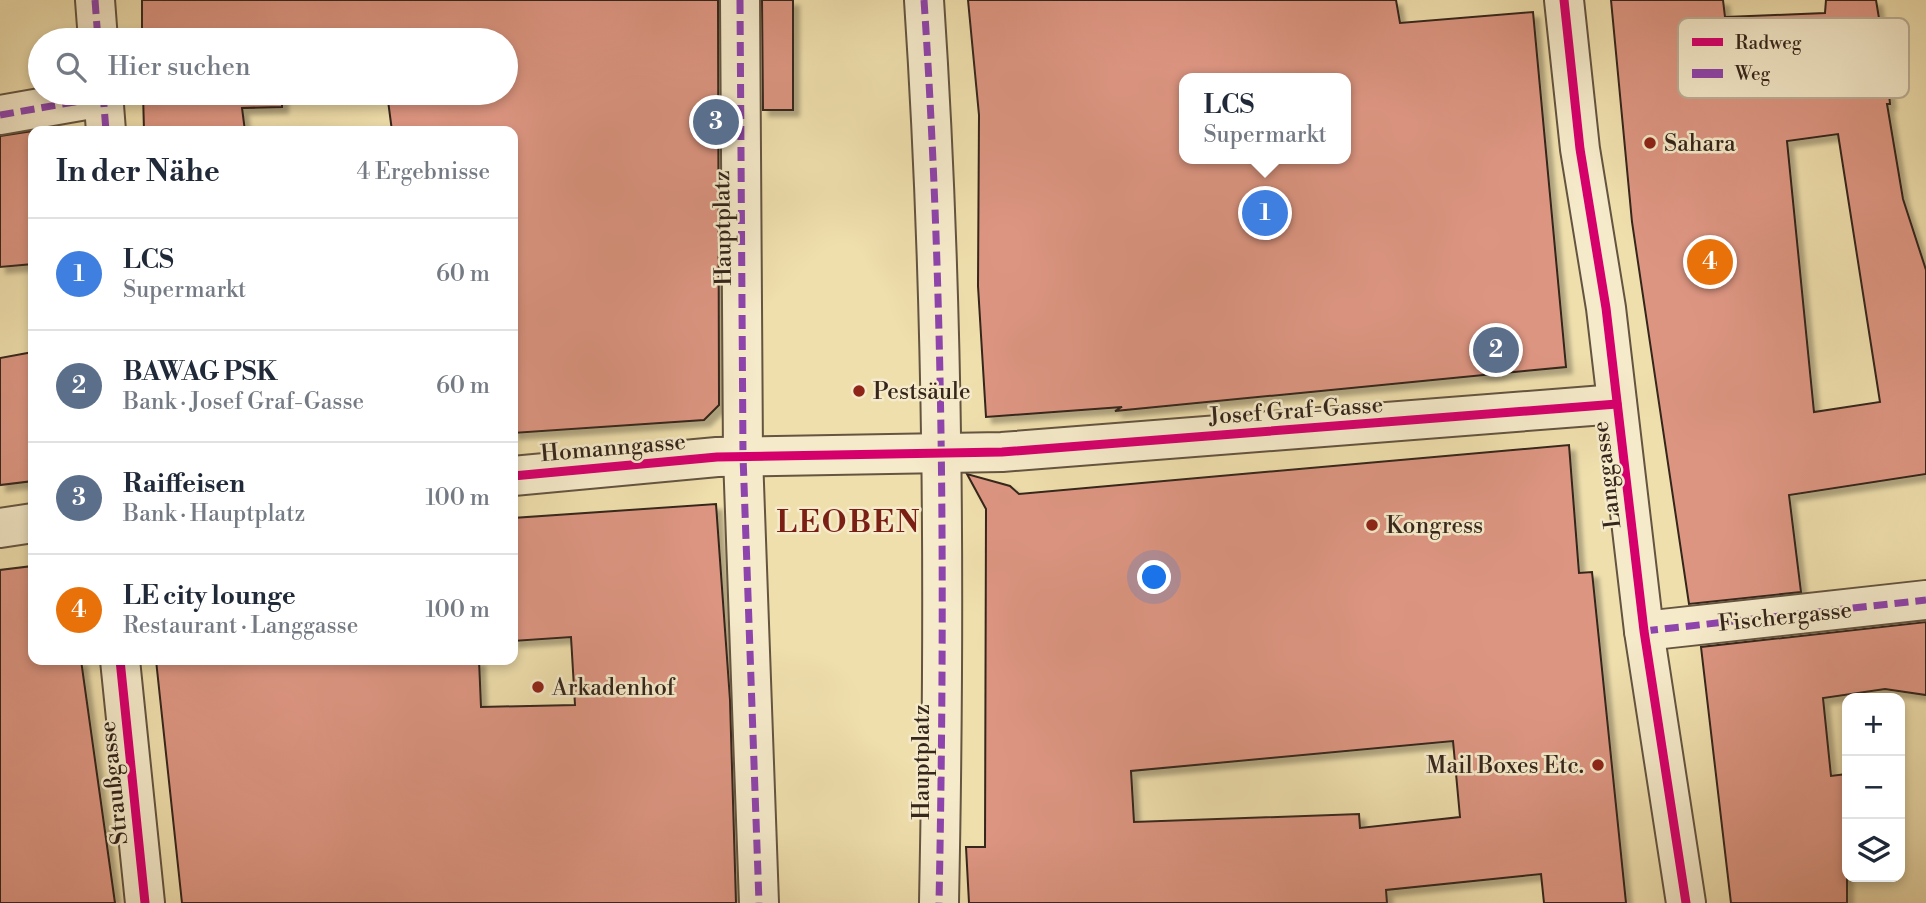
<!DOCTYPE html>
<html lang="de">
<meta charset="utf-8">
<style>
body{margin:0;font-family:"Libre Bodoni",serif;background:#f6f6f7;color:#1f2937}
.controls{position:absolute;right:21px;bottom:21px;display:grid;overflow:hidden;border-radius:14px;box-shadow:0 4px 10px #0003}
.controls button{width:63px;height:63px;display:grid;place-items:center;padding:0;border:0;border-bottom:2px solid #e0e1e3;background:#fff;color:#1f2937;font:35px sans-serif}
.you{position:absolute;left:1155px;top:578px;width:24px;height:24px;margin:-18px;border:5px solid #fff;border-radius:50%;background:#1a73e8;box-shadow:0 0 0 10px #1a73e833}
.badge{display:grid;place-items:center;width:46px;height:46px;border-radius:50%;background:#ea580c;color:#fff;font-size:23px;font-weight:700}
.pin{position:absolute;translate:-50% -50%;border:4px solid #fff;box-shadow:0 2px 7px #0006}
.popup{position:absolute;left:1179px;top:73px;width:172px;height:91px;box-sizing:border-box;display:grid;place-content:center;border-radius:14px;background:#fff;filter:drop-shadow(0 2px 5px #0005);font-size:23px;white-space:nowrap;color:#747a83}
.popup b{font-size:26px;color:#1f2937}
.popup::after{content:'';position:absolute;left:50%;top:100%;margin-left:-14px;border:14px solid transparent;border-top-color:#fff}
.list{margin:0;padding:0;list-style:none}
h2{display:flex;justify-content:space-between;align-items:center;height:91px;margin:0;padding:0 28px;font-size:30px}
h2 small{font-size:23px;font-weight:400;color:#747a83}
.list li{display:grid;grid-template-columns:46px 1fr auto;gap:21px;align-items:center;box-sizing:border-box;height:112px;padding:0 28px;border-top:2px solid #e0e1e3}
.list b{display:block;font-size:26px;white-space:nowrap}
.list p{margin:0;font-size:23px;white-space:nowrap;color:#747a83}
.list em{font-size:23px;font-style:normal;color:#747a83}
.icon{flex:none;width:38px;height:38px;fill:none;stroke:currentColor;stroke-width:2;stroke-linecap:round;stroke-linejoin:round}
.map{position:relative;flex:none;width:1926px;height:903px;overflow:hidden}
.search{position:absolute;background:#fff;box-shadow:0 4px 10px #0003;left:28px;top:28px;width:490px;height:77px;display:flex;align-items:center;gap:18px;box-sizing:border-box;padding:0 24px;border-radius:38px;color:#747a83;font-size:26px}
.panel{position:absolute;background:#fff;box-shadow:0 4px 10px #0003;left:28px;top:126px;width:490px;height:539px;border-radius:14px}
.map>svg:first-child{display:block}
.building{fill:#dc9581;stroke:#35251b;stroke-width:2;fill-rule:evenodd;filter:url(#shadow)}
.lines{fill:none;stroke-linecap:round;stroke-linejoin:round}
.minor-casing{stroke:#645440;stroke-width:42}
.minor{stroke:#f5eaca;stroke-width:38}
.quiet{stroke:#8e44ad;stroke-width:7;stroke-dasharray:14 7;stroke-linecap:butt}
.cycleway-casing{stroke:#f5eaca;stroke-width:13}
.cycleway{stroke:#d6006c;stroke-width:9}
.poi-dot{fill:#8f2418;stroke:#f5eaca;stroke-width:2.5}
.labels{text-anchor:middle;stroke-width:5;stroke-linejoin:round;paint-order:stroke}
.poi-label{font-size:23px;fill:#35251b;stroke:#f5eaca;text-anchor:start}
.street-label{font-size:23px;fill:#35251b;stroke:#f5eaca}
.district-label{font-size:30px;font-weight:bold;letter-spacing:2px;fill:#7a1f14;stroke:#f5eaca}
.key{fill:#f5eaca;stroke:#bbaf96;stroke-width:2}
.key-label{font-size:19px;fill:#35251b}
</style>
<div class="map">
<svg width="1926" height="903" viewBox="0 0 1926 903">
<defs>
<filter id="shadow"><feDropShadow dx="6" dy="6" stdDeviation="2" flood-color="#0004"/></filter>
</defs>
<rect width="100%" height="100%" fill="#efdfad"/>
<filter id="stains"><feTurbulence type="fractalNoise" baseFrequency=".00286" numOctaves="4"/><feColorMatrix values="0 0 0 0 .2 0 0 0 0 .09 0 0 0 0 .02 0 0 0 .5 -.17"/></filter>
<radialGradient id="worn" r=".72"><stop offset=".6" stop-color="#630" stop-opacity="0"/><stop offset="1" stop-color="#630" stop-opacity=".3"/></radialGradient>
<g class="building">
<path d="M142 0H718L719 405 704 420 513 433V131H392L387 93H506V40H142Z"/>
<path d="M762 0H793V110H763Z"/>
<path d="M968 0H1396L1400 23 1533 12 1566 367 1115 411 1122 407 986 417 978 286 979 115ZM1185 78H1346V159H1185Z"/>
<path d="M1611 0H1723L1725 17 1825 13 1826 0H1876L1886 61 1890 104H1887L1903 199 1926 270V474L1789 495 1801 592 1689 604 1632 222ZM1838 134 1880 402 1814 412 1787 141Z"/>
<path d="M143 93H282V107L242 108 245 131H144Z"/>
<path d="M33 131V264L0 267V136Z"/>
<path d="M33 352V481L0 485V358Z"/>
<path d="M1569 445 1579 573 1592 572 1626 903H1544L1541 874 1386 890 1387 903H969L966 847H985L986 509 967 474 1010 486 1019 494ZM1453 741 1460 817 1360 828 1359 814 1134 822 1131 771Z"/>
<path d="M716 504 730 700 736 903H182L156 660H479L481 707 575 705 571 637 513 641V518Z"/>
<path d="M33 566V660H81L115 903H0V570Z"/>
<path d="M1926 622V695L1885 689 1823 698 1831 776 1847 774V903H1731L1701 647Z"/>
</g>
<g class="lines">
<g class="minor-casing">
<g id="minor">
<path d="M95 0 98 40"/>
<path d="M740 0 743 456 759 903"/>
<path d="M924 0C944 300 945 602 939 903"/>
<path d="M1564 0 1580 149 1606 308 1644 631 1686 903"/>
<path d="M103 93 106 131"/>
<path d="M0 115 103 97"/>
<path d="M513 476 717 457 1002 452 1617 404"/>
<path d="M0 528 33 523"/>
<path d="M1644 631 1926 600"/>
<path d="M120 660 145 903"/>
</g>
</g>
<use href="#minor" class="minor"/>
<g class="quiet">
<path d="M95 0 98 40"/>
<path d="M740 0 743 456 759 903"/>
<path d="M924 0C944 300 945 602 939 903"/>
<path d="M103 93 106 131"/>
<path d="M0 115 103 97"/>
<path d="M1644 631 1926 600"/>
</g>
<g class="cycleway-casing">
<g id="cycleway">
<path d="M1564 0 1580 149 1606 308 1644 631 1686 903"/>
<path d="M513 476 717 457 1002 452 1617 404"/>
<path d="M120 660 145 903"/>
</g>
</g>
<use href="#cycleway" class="cycleway"/>
</g>
<g class="poi-dot">
<circle cx="1650" cy="143" r="7"/>
<circle cx="859" cy="391" r="7"/>
<circle cx="1372" cy="525" r="7"/>
<circle cx="538" cy="687" r="7"/>
<circle cx="1598" cy="765" r="7"/>
</g>
<g class="labels">
<g class="poi-label">
<text x="1664" y="151">Sahara</text>
<text x="873" y="399">Pestsäule</text>
<text x="1386" y="533">Kongress</text>
<text x="552" y="695">Arkadenhof</text>
<text x="1584" y="773" text-anchor="end">Mail Boxes Etc.</text>
</g>
<g class="street-label">
<text transform="translate(722 228) rotate(-91)" y="8">Hauptplatz</text>
<text transform="translate(1296 410) rotate(-4)" y="8">Josef Graf-Gasse</text>
<text transform="translate(613 447) rotate(-5)" y="8">Homanngasse</text>
<text transform="translate(1606 475) rotate(-97)" y="8">Langgasse</text>
<text transform="translate(1785 616) rotate(-6)" y="8">Fischergasse</text>
<text transform="translate(921 762) rotate(-90)" y="8">Hauptplatz</text>
<text transform="translate(113 783) rotate(-96)" y="8">Straußgasse</text>
</g>
<g class="district-label">
<text x="849" y="532">LEOBEN</text>
</g>
</g>
<rect x="1678" y="18" width="231" height="80" rx="10" class="key"/>
<rect x="1692" y="38" width="31" height="8" fill="#d6006c"/>
<rect x="1692" y="69" width="31" height="9" fill="#8e44ad"/>
<g class="key-label">
<text x="1735" y="49">Radweg</text>
<text x="1735" y="80">Weg</text>
</g>
<rect width="100%" height="100%" filter="url(#stains)"/>
<rect width="100%" height="100%" fill="url(#worn)"/>
</svg>
<div class="controls">
<button>+</button>
<button>−</button>
<button><svg class="icon" aria-label="layers" viewBox="0 0 24 24"><path d="M12 4l9 5-9 5-9-5zM3 14l9 5 9-5"/></svg></button>
</div>
<div class="you"></div>
<div class="pin badge" style="left:1265px;top:213px;background:#3f7fe0">1</div>
<div class="popup"><b>LCS</b>Supermarkt</div>
<div class="pin badge" style="left:1496px;top:350px;background:#5c6f8a">2</div>
<div class="pin badge" style="left:716px;top:122px;background:#5c6f8a">3</div>
<div class="pin badge" style="left:1710px;top:262px;background:#e8710a">4</div>
<div class="search"><svg class="icon" aria-label="search" viewBox="0 0 24 24"><circle cx="10" cy="10" r="6"/><path d="M15 15l6 6"/></svg>Hier suchen</div>
<section class="panel">
<h2>In der Nähe<small>4 Ergebnisse</small></h2>
<ul class="list">
<li><span class="badge" style="background:#3f7fe0">1</span><div><b>LCS</b><p>Supermarkt</p></div><em>60 m</em></li>
<li><span class="badge" style="background:#5c6f8a">2</span><div><b>BAWAG PSK</b><p>Bank · Josef Graf-Gasse</p></div><em>60 m</em></li>
<li><span class="badge" style="background:#5c6f8a">3</span><div><b>Raiffeisen</b><p>Bank · Hauptplatz</p></div><em>100 m</em></li>
<li><span class="badge" style="background:#e8710a">4</span><div><b>LE city lounge</b><p>Restaurant · Langgasse</p></div><em>100 m</em></li>
</ul>
</section>
</div>
